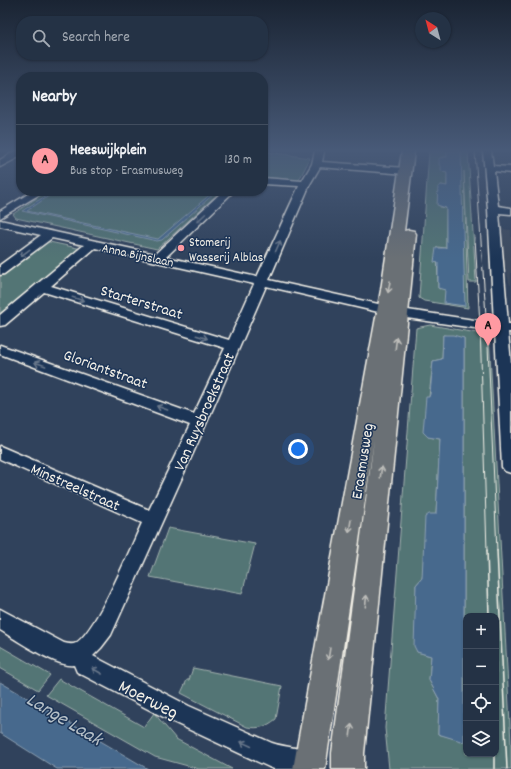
<!DOCTYPE html>
<meta charset="utf-8">
<style>
body{margin:0;font-family:Dekko,sans-serif;background:#2c3a4c;color:#f1f3f6}
.controls{position:absolute;right:12px;bottom:12px;display:grid;overflow:hidden;border-radius:8px;box-shadow:0 1px 3px #0004}
.controls button{width:36px;height:36px;display:grid;place-items:center;padding:0;border:0;border-bottom:1px solid #414d5e;background:#243245;color:#f1f3f6;font:20px sans-serif}
.compass{position:absolute;left:415px;top:12px;width:36px;height:36px;border-radius:50%;background:#243245;box-shadow:0 1px 3px #0004;rotate:324deg}
.you{position:absolute;left:298px;top:449px;width:14px;height:14px;margin:-10px;border:3px solid #fff;border-radius:50%;background:#1a73e8;box-shadow:0 0 0 6px #1a73e833}
.badge{display:grid;place-items:center;width:26px;height:26px;border-radius:50%;background:#ff9aa2;color:#111;font-size:13px;font-weight:700}
.pin{position:absolute;translate:-50% -33px;filter:drop-shadow(0 1px 2px #0008)}
.pin::after{content:'';position:absolute;top:21px;width:14px;height:12px;background:inherit;clip-path:polygon(0 0,100% 0,50% 100%)}
.list{margin:0;padding:0;list-style:none}
h2{display:flex;justify-content:space-between;align-items:center;height:52px;margin:0;padding:0 16px;font-size:17px}
h2 small{font-size:13px;font-weight:400;color:#a3aab3}
.list li{display:grid;grid-template-columns:26px 1fr auto;gap:12px;align-items:center;box-sizing:border-box;height:72px;padding:0 16px;border-top:1px solid #414d5e}
.list b{display:block;font-size:15px;white-space:nowrap}
.list p{margin:0;font-size:13px;white-space:nowrap;color:#a3aab3}
.list em{font-size:13px;font-style:normal;color:#a3aab3}
.icon{flex:none;width:22px;height:22px;fill:none;stroke:currentColor;stroke-width:2;stroke-linecap:round;stroke-linejoin:round}
.map{position:relative;flex:none;width:511px;height:769px;overflow:hidden}
.search{position:absolute;background:#243245;box-shadow:0 1px 3px #0004;left:16px;top:16px;width:252px;height:44px;display:flex;align-items:center;gap:10px;box-sizing:border-box;padding:0 14px;border-radius:16px;color:#a3aab3;font-size:15px}
.panel{position:absolute;background:#243245;box-shadow:0 1px 3px #0004;left:16px;top:72px;width:252px;height:124px;border-radius:16px}
.map>svg:first-child{display:block}
.built{fill:#3d4b5f}
.green{fill:#527475;stroke:#a3b2ae;fill-rule:evenodd}
.water{fill:#46698d;stroke:#8c9fb1}
.lines{fill:none;stroke-linecap:round;stroke-linejoin:round}
.minor-casing{stroke:#f4f1e8;stroke-width:3}
.major-casing{stroke:#f4f1e8;stroke-width:3}
.minor{fill:#1d3557;fill-rule:evenodd}
.major{fill:#6a7074;fill-rule:evenodd}
.tram-far1{stroke:#f4f1e8;stroke-width:1}
.tram{stroke:#f4f1e8;stroke-width:1.5}
.oneway{stroke:#68778a}
.oneway2{stroke:#bdbdba}
.poi-dot{fill:#ff9aa2;stroke:#1d3557;stroke-width:1.5}
.labels{text-anchor:middle;stroke-width:3;stroke-linejoin:round;paint-order:stroke}
.far-poi-label{font-size:13px;fill:#f4f1e8;stroke:#1d3557;text-anchor:start}
.far-street-label{font-size:13px;fill:#f4f1e8;stroke:#1d3557}
.street-label{font-size:16px;fill:#f4f1e8;stroke:#1d3557}
.near-street-label{font-size:19px;fill:#f4f1e8;stroke:#1d3557}
.near-water-label{font-size:20px;font-style:italic;fill:#b7c1c8;stroke:#1d3557}
</style>
<div class="map">
<svg width="511" height="769" viewBox="0 0 511 769">
<rect width="100%" height="100%" fill="#30425c"/>
<filter id="ink" filterUnits="userSpaceOnUse"><feTurbulence type="fractalNoise" baseFrequency=".025" numOctaves="2"/><feDisplacementMap in="SourceGraphic" scale="8" xChannelSelector="R" yChannelSelector="G"/><feConvolveMatrix kernelMatrix="1 2 1 2 8 2 1 2 1" color-interpolation-filters="sRGB"/></filter>
<g filter="url(#ink)">
<path class="built" d="M495 228 511 230V285H510Z"/>
<g class="green">
<path d="M429 151H447V157H442L441 166 443 172 447 173V186L441 185 440 207 446 208V248L437 247 438 288 440 289 461 152 468 151 476 282H469L464 171 468 308 424 301 419 298Z"/>
<path d="M268 152 310 158 299 180 296 181 263 177V156Z"/>
<path d="M47 191H221L157 249 16 218 13 214Z"/>
<path d="M45 241 82 249 0 315V275Z"/>
<path d="M430 325 489 335 511 743V769H389L385 728 416 328ZM443 335 464 338V741L438 734 439 699 429 680 431 656 417 652 416 585 422 578 436 514 440 439 428 437 429 397 433 361 442 359ZM466 616H496V754H466Z"/>
<path d="M168 528 255 544 242 594 150 577Z"/>
<path d="M0 646 50 675 38 690 0 668Z"/>
<path d="M193 668 282 686 276 719C266 727 259 729 247 727L181 693 187 680H189Z"/>
<path d="M59 679 144 727 154 713 176 739 232 769H199L155 757 46 695Z"/>
</g>
<g class="water">
<path d="M447 151H461L465 306 444 303 445 290 438 288V263L434 262 436 248H446V208L437 205 438 187 441 185 447 186V173L441 171V166L439 165V158L447 157Z"/>
<path d="M53 191H56L27 211 158 239 214 191H217L162 240 157 241 22 211Z"/>
<path d="M443 335H453L464 338V742L438 734 439 699 429 680 431 656 417 652 414 646 416 585 422 578 425 517 429 514H436L440 439 428 437 423 432 426 397H429L430 394 433 361 442 359Z"/>
<path d="M0 682 148 769H57L0 733Z"/>
</g>
<g class="lines">
<g class="minor-casing">
<g id="minor">
<path d="M15 151H21V156L0 167V160Z"/>
<path d="M315 151H324L322 162 406 168 411 171 406 174 320 167 310 184 269 280 401 309 494 323 488 209 483 151H491L493 166 511 167V173L494 171 498 206 511 208V214L499 213 508 324H511V332H508L511 363V473L505 471 502 467 495 331 400 317 266 286 207 422 111 635 101 648 93 656 189 706 272 743C287 748 304 748 319 754L322 763 320 769H274L269 767 173 722 77 672 74 665C58 668 15 639 0 630V609L64 643C68 644 72 645 76 643 97 630 130 549 142 523L0 459V446L149 510 190 425 0 354V345L194 414 225 348 44 292 5 325 0 326V315L84 245 52 238 4 274 0 275V265L41 235 0 226V220L155 254 223 191H234L166 257 257 277 299 186 263 184V178L302 181 312 164ZM95 248 254 284 229 340 51 286Z"/>
<path d="M33 191H45L0 218V211Z"/>
</g>
</g>
<g class="major-casing">
<path id="major" d="M402 151H414L404 231 409 230 414 231 416 234 364 753V769H332V753L374 440 325 769H293L381 290Z"/>
</g>
<use href="#minor" class="minor"/>
<use href="#major" class="major"/>
<g class="tram-far1">
<path d="M475 151 488 346 497 551"/>
<path d="M475 237 480 325 487 551"/>
</g>
<g class="tram">
<path d="M487 550 489 616"/>
<path d="M497 550 507 769"/>
<path d="M494 754V769"/>
</g>
</g>
<defs><path id="oneway-shaft" d="M-6 0H5M1.5-3L5.5 0L1.5 3" fill="none" stroke-width="1.6" stroke-linecap="round" stroke-linejoin="round"/></defs>
<g class="oneway">
<use href="#oneway-shaft" transform="translate(201 218) rotate(137)"/>
<use href="#oneway-shaft" transform="translate(278 246) rotate(-66)"/>
<use href="#oneway-shaft" transform="translate(25 253) rotate(143)"/>
<use href="#oneway-shaft" transform="translate(78 299) rotate(17)"/>
<use href="#oneway-shaft" transform="translate(202 337) rotate(17)"/>
<use href="#oneway-shaft" transform="translate(40 364) rotate(-160)"/>
<use href="#oneway-shaft" transform="translate(162 408) rotate(-160)"/>
<use href="#oneway-shaft" transform="translate(97 671) rotate(-150)"/>
<use href="#oneway-shaft" transform="translate(246 744) rotate(-155)"/>
</g>
<g class="oneway2">
<use href="#oneway-shaft" transform="translate(389 287) rotate(100)"/>
<use href="#oneway-shaft" transform="translate(396 343) rotate(-83)"/>
<use href="#oneway-shaft" transform="translate(381 472) rotate(-83)"/>
<use href="#oneway-shaft" transform="translate(350 526) rotate(99)"/>
<use href="#oneway-shaft" transform="translate(366 601) rotate(-83)"/>
<use href="#oneway-shaft" transform="translate(329 654) rotate(99)"/>
<use href="#oneway-shaft" transform="translate(351 730) rotate(-83)"/>
</g>
</g>
<linearGradient id="sky" x2="0" y2="1"><stop stop-color="#1a2433"/><stop offset="0.58" stop-color="#485a78"/><stop offset="1" stop-color="#485a78" stop-opacity="0"/></linearGradient>
<rect width="511" height="259" fill="url(#sky)"/>
<circle class="poi-dot" cx="181" cy="248" r="4"/>
<g class="labels">
<g class="far-poi-label">
<text x="189" y="246">Stomerij<tspan x="189" dy="15">Wasserij Alblas</tspan></text>
</g>
<g class="far-street-label">
<text transform="translate(138 254) rotate(12)" y="5">Anna Bijnslaan</text>
</g>
<g class="street-label">
<text transform="translate(142 301) rotate(17)" y="6">Starterstraat</text>
<text transform="translate(106 368) rotate(20)" y="6">Gloriantstraat</text>
<text transform="translate(203 411) rotate(-66)" y="6">Van Ruysbroekstraat</text>
<text transform="translate(361 461) rotate(-81)" y="6">Erasmusweg</text>
<text transform="translate(76 486) rotate(24)" y="6">Minstreelstraat</text>
</g>
<g class="near-street-label">
<text transform="translate(149 698) rotate(27)" y="7">Moerweg</text>
</g>
<g class="near-water-label">
<text transform="translate(65 718) rotate(31)" y="7">Lange Laak</text>
</g>
</g>
</svg>
<div class="controls">
<button>+</button>
<button>−</button>
<button><svg class="icon" aria-label="locate" viewBox="0 0 24 24"><circle cx="12" cy="12" r="6"/><path d="M12 2v4M12 18v4M2 12h4M18 12h4"/></svg></button>
<button><svg class="icon" aria-label="layers" viewBox="0 0 24 24"><path d="M12 4l9 5-9 5-9-5zM3 14l9 5 9-5"/></svg></button>
</div>
<svg class="compass" viewBox="-18 -18 36 36"><path d="M0-13l5 13h-10z" fill="#e53935"/><path d="M0 13l5-13h-10z" fill="#a3aab3"/></svg>
<div class="you"></div>
<div class="pin badge" style="left:488px;top:346px">A</div>
<div class="search"><svg class="icon" aria-label="search" viewBox="0 0 24 24"><circle cx="10" cy="10" r="6"/><path d="M15 15l6 6"/></svg>Search here</div>
<section class="panel">
<h2>Nearby<small></small></h2>
<ul class="list">
<li><span class="badge">A</span><div><b>Heeswijkplein</b><p>Bus stop · Erasmusweg</p></div><em>130 m</em></li>
</ul>
</section>
</div>
